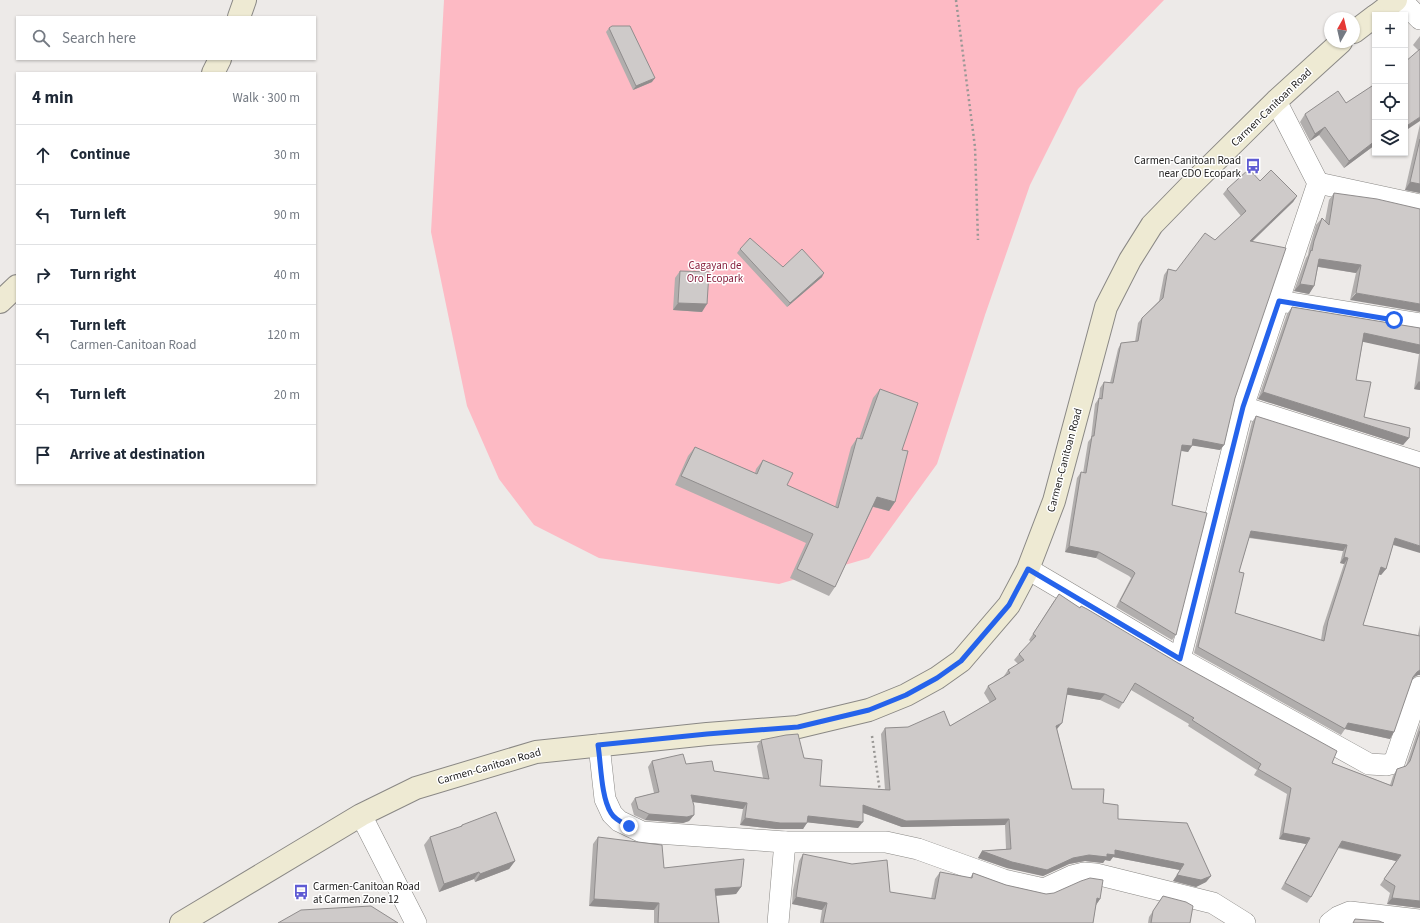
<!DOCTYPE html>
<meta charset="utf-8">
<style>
body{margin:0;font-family:"Source Sans 3",sans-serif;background:#f2f2f3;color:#1f2937}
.controls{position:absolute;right:12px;top:12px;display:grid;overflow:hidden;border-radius:0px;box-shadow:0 1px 3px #0004}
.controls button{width:36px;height:36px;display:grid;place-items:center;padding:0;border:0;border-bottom:1px solid #e0e1e3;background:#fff;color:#1f2937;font:20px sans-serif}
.compass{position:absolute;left:1324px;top:12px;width:36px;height:36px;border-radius:50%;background:#fff;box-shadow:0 1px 3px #0004;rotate:8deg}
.stop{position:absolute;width:12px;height:12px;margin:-9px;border:3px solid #2563eb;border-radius:50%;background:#fff}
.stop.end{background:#2563eb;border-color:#fff;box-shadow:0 1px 4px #0008}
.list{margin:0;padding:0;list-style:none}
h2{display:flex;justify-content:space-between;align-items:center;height:52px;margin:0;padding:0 16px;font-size:17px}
h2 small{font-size:13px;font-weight:400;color:#747a83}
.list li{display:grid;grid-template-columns:26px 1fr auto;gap:12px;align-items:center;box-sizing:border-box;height:60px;padding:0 16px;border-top:1px solid #e0e1e3}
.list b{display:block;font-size:15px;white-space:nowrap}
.list p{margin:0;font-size:13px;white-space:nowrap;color:#747a83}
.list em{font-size:13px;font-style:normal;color:#747a83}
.icon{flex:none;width:22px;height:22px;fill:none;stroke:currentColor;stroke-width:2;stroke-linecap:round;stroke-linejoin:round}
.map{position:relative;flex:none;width:1420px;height:923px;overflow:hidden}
.search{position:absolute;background:#fff;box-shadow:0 1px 3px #0004;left:16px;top:16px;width:300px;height:44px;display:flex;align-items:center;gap:10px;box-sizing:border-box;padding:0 14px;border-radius:0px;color:#747a83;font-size:15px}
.panel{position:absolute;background:#fff;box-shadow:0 1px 3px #0004;left:16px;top:72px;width:300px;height:412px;border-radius:0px}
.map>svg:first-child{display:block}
.green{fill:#fdbac4}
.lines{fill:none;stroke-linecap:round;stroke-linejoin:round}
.street-casing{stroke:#8a8885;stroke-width:22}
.secondary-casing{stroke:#8a8885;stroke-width:24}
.path{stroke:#999795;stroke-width:2.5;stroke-dasharray:2 3;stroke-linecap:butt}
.street{stroke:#fff;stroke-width:21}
.secondary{stroke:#eeead3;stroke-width:22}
.wall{fill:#b1aead;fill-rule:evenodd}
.shaded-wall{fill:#908d8d}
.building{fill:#cecac9;stroke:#908d8d;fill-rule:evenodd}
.route{stroke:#2563eb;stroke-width:5}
.labels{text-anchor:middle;stroke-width:3;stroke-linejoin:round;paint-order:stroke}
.street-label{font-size:11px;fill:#232222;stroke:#fff}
.poi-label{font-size:11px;fill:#232222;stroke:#fff;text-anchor:end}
.park-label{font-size:11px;fill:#871f3d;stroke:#fff}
</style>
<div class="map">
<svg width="1420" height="923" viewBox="0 0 1420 923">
<rect width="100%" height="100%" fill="#edeae8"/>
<path class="green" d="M444 0H1164L1078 89 1030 185 985 315 937 464 869 558 779 584 599 558 534 525 499 479 467 406 431 232Z"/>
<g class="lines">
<g class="street-casing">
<g id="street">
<path d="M1401 0 1420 19"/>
<path d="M1318 183 1420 205"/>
<path d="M1279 301 1420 324"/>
<path d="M1243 407 1420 463"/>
<path d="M1028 569 1180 659 1369 764 1386 765 1394 763 1420 687"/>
<path d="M1180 659 1243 407 1318 183 1276 101"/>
<path d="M599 745 605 799 612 814 619 821 642 832 785 842H886L918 849 1004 880 1044 889 1072 876 1084 873 1096 874 1213 903 1245 923"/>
<path d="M361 815 416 923"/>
<path d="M778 923 785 842"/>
<path d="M1330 923 1338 917 1350 912 1420 920"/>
</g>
</g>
<g class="secondary-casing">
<g id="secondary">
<path d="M1377 15 1396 0"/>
<path d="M239 17 245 0"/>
<path d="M1354 32 1375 16"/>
<path d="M213 73 220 59"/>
<path d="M0 302 17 286"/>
<path d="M181 923 361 815 416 788 536 752 707 734 798 727 869 710 906 695 937 678 961 661 1009 605 1028 569 1054 501 1106 307 1130 260 1152 225 1188 188 1276 101 1341 42"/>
</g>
</g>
<g class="path">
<path d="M956 0 975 147 978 240"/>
<path d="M872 736 880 792"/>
</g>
<use href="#street" class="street"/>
<use href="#secondary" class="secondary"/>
</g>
<g class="wall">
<path d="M609 28 652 82 633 90 606 32Z"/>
<path d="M1420 36V121L1419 51 1413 45Z"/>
<path d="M1375 84V145L1344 168 1319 135 1310 141 1300 122 1305 114 1346 103Z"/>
<path d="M1420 124V193L1405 190Z"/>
<path d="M1260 181 1297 196 1293 202 1252 242 1235 398 1224 445 1220 450 1192 445 1188 452 1181 451 1172 505 1176 635 1172 640 1116 607 1131 578 1129 576 1096 558 1065 552 1077 478 1081 472 1083 473 1088 442 1091 438 1095 404 1099 398 1100 388 1104 382 1110 383 1118 349 1121 343 1135 342 1138 323 1142 318 1159 301 1164 275 1168 269 1176 271 1215 240 1241 216 1223 194 1227 189Z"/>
<path d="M1334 193 1420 209 1350 300 1356 273 1318 267 1314 286 1309 294 1294 291 1306 258 1308 255 1309 249 1316 225 1322 218 1325 221 1329 200Z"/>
<path d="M740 249 783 267 822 277 787 307 737 253Z"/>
<path d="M680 271 702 312 673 310 675 278Z"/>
<path d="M1292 307 1420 328V390L1414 389 1419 354 1363 341 1356 380 1364 417 1409 438 1403 445 1258 399 1287 314Z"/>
<path d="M880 389 902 450 895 502 889 511 873 507 835 587 829 596 790 578 806 543 675 485 688 456 695 447 755 473 756 469 763 460 787 485 835 507 851 447 857 438 859 439 873 398Z"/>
<path d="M1256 416 1393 545 1386 569 1381 575 1379 574 1363 625 1418 635 1420 625V675H1418L1413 678 1390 739 1345 729 1341 735 1194 653 1252 422ZM1249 538 1343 551 1340 563 1344 564 1323 627 1321 640 1235 613 1239 572Z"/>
<path d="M1054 601 1332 763 1390 785 1393 776 1397 769 1406 766 1420 724V908L1387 904 1390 893 1380 885 1396 861 1338 848 1311 897 1307 903 1281 889 1306 844 1279 839 1287 794 1254 775 1257 770 1188 726 1189 724 1131 690 1119 709 1100 700 1066 694 1057 729 1072 789 1103 803 1118 819 1211 876 1206 882 1196 887 1173 881 1180 870 1113 857 1110 861 1105 860 1103 863 1085 861 1069 864 1043 876 1007 868 978 858 982 851 1006 849 1005 825 902 827 863 813 858 828 807 822 803 829H776L740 825 743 809 693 802 694 815 689 821 683 823 645 820 634 815 631 804 635 798 654 793 648 767 652 761 686 764 714 771 763 778 757 746 761 740 804 758 820 786 885 790 881 734 885 728 950 726 990 703 984 693 988 686 1004 677V676L1008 670 1018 664 1014 660 1019 654 1031 642 1029 640Z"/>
<path d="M462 825 515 861 509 869 475 882 474 879 439 892 424 845 430 837 460 827Z"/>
<path d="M598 837 664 868 741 887 736 894 716 896 719 923H654V910L589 906 593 844Z"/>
<path d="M803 854 890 892 931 899 935 879 940 872 970 878 973 873 1006 885 1046 894 1100 899 1096 905 1093 923H820L822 910 792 904 793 890 799 861Z"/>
<path d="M1163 896 1190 923H1148L1149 917Z"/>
</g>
<g class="shaded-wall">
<path d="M655 78 652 82 633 90 636 86Z"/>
<path d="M1420 117V121L1405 131V127Z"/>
<path d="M1325 127 1319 135 1310 141 1315 134Z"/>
<path d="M1375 141V145L1344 168 1349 161Z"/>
<path d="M1410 182 1420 184V193L1405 190Z"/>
<path d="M1297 196 1293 202 1246 247 1250 241Z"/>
<path d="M1319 259 1361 265 1356 273 1314 266Z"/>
<path d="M824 273 822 277 787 307 790 303Z"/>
<path d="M1300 284 1314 286 1309 294 1294 291Z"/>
<path d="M1356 293 1420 304V312L1350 300Z"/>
<path d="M678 303 707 304 702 312 673 310Z"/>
<path d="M1364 333 1420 345V353L1419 354 1359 341Z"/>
<path d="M1419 381 1420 382V390L1414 389Z"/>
<path d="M1263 392 1409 438 1403 445 1258 399Z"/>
<path d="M1193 439 1224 445 1220 450 1189 445Z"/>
<path d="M1182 445 1192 446 1188 452 1178 450Z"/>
<path d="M877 497 895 502 889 511 871 506Z"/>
<path d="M1251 531 1347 545 1343 551 1246 537Z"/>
<path d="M1395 538 1420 546V553L1390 544Z"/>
<path d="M1069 546 1099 552 1096 558 1065 552Z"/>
<path d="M1344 557 1348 558 1344 564 1340 563Z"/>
<path d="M1381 567 1386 569 1381 575 1377 574Z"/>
<path d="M1420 670V675H1418L1412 678 1417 672Z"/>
<path d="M1068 688 1105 694 1100 700 1063 694Z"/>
<path d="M1062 723 1057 729 1052 732 1056 726Z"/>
<path d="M1348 723 1394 732 1390 739 1345 729Z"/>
<path d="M691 795 747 803 743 809 686 801Z"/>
<path d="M863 805 1009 819 1005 825 902 827 858 811Z"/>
<path d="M649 814 694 815 689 821 683 823 645 820Z"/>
<path d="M808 816 863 822 858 828 804 822Z"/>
<path d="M745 818 807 823 803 829H776L740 825Z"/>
<path d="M1283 833 1310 838 1306 844 1279 839Z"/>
<path d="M1342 841 1401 855 1396 861 1338 847Z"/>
<path d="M1115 850 1184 864 1180 870 1113 857 1110 861 1105 860 1103 863 1085 861 1069 864 1043 876 1007 868 978 858 982 851 1073 858 1089 855 1107 854Z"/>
<path d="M515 861 509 869 475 882 480 874Z"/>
<path d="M479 872 474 879 439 892 444 884Z"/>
<path d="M1177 875 1211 876 1206 882 1196 887 1173 881Z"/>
<path d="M741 887 736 894 710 896 715 889Z"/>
<path d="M796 897 827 903 822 910 792 904Z"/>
<path d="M1097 898 1100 899 1096 905Z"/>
<path d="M1392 898 1420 901V908L1387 904Z"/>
<path d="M594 899 659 903 654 910 589 906Z"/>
</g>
<g class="building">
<path d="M612 26H630L655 78 636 86 609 28Z"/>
<path d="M1420 49V117L1405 127V62Z"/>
<path d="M1375 84V141L1349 161 1325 127 1315 134 1305 114 1338 91 1346 103Z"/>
<path d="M1420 139V184L1410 182Z"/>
<path d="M1249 169 1260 181 1271 170 1297 196 1250 241 1286 248 1235 398 1224 445 1193 439 1192 446 1182 445 1172 505 1207 513 1176 635 1120 601 1135 573 1133 571 1099 552 1069 546 1081 472 1086 473 1092 436H1094L1099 398 1102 399 1104 382 1113 383 1121 343 1138 341 1142 318 1163 298 1168 269 1176 271 1205 233 1215 240 1246 211 1227 189Z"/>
<path d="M1334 193 1377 199 1420 209V304L1356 293 1361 265 1319 259 1314 286 1300 284 1311 250 1312 251 1314 241 1322 218 1329 225Z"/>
<path d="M750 238 783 267 802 249 824 273 790 303 740 249Z"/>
<path d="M680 271 709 272 707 304 678 303Z"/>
<path d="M1292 307 1420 328V345L1364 333 1356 380 1371 382 1364 417 1410 428 1409 438 1263 392Z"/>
<path d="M880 389 918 403 902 450 908 451 895 502 877 497 835 587 797 569 813 534 681 476 695 447 757 474 763 460 793 473 787 485 838 508 857 438 862 439Z"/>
<path d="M1256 416 1420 468V546L1395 538 1386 569 1381 567 1363 625 1420 636V670L1417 672 1413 677 1394 732 1348 723 1345 729 1198 647ZM1251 531 1347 545 1344 557 1348 558 1328 621 1324 641 1235 613 1244 573 1239 572Z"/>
<path d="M1059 594 1080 608 1081 606 1087 609 1178 663 1337 751 1332 763 1392 786 1397 769 1406 766 1410 761 1420 731V901L1392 898 1395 886 1384 879 1401 855 1342 841 1311 897 1285 883 1310 838 1283 833 1291 788 1258 769 1261 764 1192 720 1194 718 1135 683 1123 703 1105 694 1068 688 1062 723 1056 726 1072 789H1104L1103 803 1118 805V819L1187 823 1211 876 1201 880 1177 875 1184 864 1115 850V855L1107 854V857L1089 855 1073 858 1047 870 1012 862 982 851 1011 849 1009 819 906 821 863 805V822L808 816 807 823H780L745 818 747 803 691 795 694 806V815L687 817 649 814 638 809 635 798 659 792 652 761 683 754 686 764 712 761 714 771 769 779 761 740 786 735 798 734 804 758 822 760 820 786 890 790 885 728 908 727 944 711 950 726 996 699 988 686 1010 673 1008 670 1024 660 1019 654 1036 636 1033 634Z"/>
<path d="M496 812 515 861 480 874 479 872 444 884 430 837 462 826V825Z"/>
<path d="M598 837 662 845 664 868 744 859 741 887 715 889 719 923H658L659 903 594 899Z"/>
<path d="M803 854 852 864 887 860 890 892 935 899 940 872 972 878 973 873 1006 885 1046 894 1054 893 1081 881 1090 878 1103 880 1100 899 1097 898 1093 923H823L827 903 796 897 798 883Z"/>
<path d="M1163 896 1186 902 1193 906 1190 923H1151L1153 911Z"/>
<path d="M371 906 398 923H278L301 910Z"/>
<path d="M1355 919 1379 921 1384 923H1353Z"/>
</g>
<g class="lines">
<path class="route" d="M629 826C623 823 615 820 611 813 601 797 601 764 598 745L707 734 798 727 869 710 906 695 937 678 961 661 1009 605 1028 569 1180 659 1243 407 1279 301 1394 320"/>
</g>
<defs>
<g id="bus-bare" transform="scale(1.2)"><path d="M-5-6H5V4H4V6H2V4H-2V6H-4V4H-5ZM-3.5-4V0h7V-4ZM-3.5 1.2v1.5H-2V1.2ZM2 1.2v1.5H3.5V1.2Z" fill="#5e5ad3" stroke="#fff" stroke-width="2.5" paint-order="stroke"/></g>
</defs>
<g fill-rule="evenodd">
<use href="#bus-bare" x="1253" y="166"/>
<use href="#bus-bare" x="301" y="892"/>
</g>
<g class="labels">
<g class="street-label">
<text transform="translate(1271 107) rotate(-44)" y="4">Carmen-Canitoan Road</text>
<text transform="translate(1064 460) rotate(-75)" y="4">Carmen-Canitoan Road</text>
<text transform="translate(489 766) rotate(-16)" y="4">Carmen-Canitoan Road</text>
</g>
<g class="poi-label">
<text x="1241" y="164">Carmen-Canitoan Road<tspan x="1241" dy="13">near CDO Ecopark</tspan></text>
<text x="313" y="890" text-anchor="start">Carmen-Canitoan Road<tspan x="313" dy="13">at Carmen Zone 12</tspan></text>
</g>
<g class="park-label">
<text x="715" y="269">Cagayan de<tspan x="715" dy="13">Oro Ecopark</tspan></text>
</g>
</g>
</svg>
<div class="controls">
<button>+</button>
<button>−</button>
<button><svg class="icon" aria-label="locate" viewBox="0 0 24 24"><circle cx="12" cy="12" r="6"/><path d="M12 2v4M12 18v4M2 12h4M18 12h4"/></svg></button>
<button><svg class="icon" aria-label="layers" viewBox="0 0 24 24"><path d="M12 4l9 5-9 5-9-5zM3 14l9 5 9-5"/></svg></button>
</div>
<svg class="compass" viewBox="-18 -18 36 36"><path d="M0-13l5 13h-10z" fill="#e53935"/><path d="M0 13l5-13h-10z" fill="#747a83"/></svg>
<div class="stop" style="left:1394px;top:320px"></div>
<div class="stop end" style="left:629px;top:826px"></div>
<div class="search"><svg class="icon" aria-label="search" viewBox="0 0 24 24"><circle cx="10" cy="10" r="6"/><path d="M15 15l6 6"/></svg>Search here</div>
<section class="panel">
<h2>4 min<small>Walk · 300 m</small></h2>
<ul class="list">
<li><svg class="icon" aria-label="ahead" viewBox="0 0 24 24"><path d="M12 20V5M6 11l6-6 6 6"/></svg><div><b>Continue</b></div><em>30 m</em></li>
<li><svg class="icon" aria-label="left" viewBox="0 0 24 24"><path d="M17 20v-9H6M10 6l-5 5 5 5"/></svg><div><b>Turn left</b></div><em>90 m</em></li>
<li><svg class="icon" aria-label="right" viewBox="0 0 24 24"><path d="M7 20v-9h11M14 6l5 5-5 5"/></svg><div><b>Turn right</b></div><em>40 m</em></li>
<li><svg class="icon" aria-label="left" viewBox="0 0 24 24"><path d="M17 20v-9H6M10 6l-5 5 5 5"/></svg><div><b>Turn left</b><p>Carmen-Canitoan Road</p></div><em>120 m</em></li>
<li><svg class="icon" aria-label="left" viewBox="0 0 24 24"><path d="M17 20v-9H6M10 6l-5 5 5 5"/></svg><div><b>Turn left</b></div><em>20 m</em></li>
<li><svg class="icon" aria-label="arrive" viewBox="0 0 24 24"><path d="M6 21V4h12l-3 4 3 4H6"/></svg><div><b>Arrive at destination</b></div></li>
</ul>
</section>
</div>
